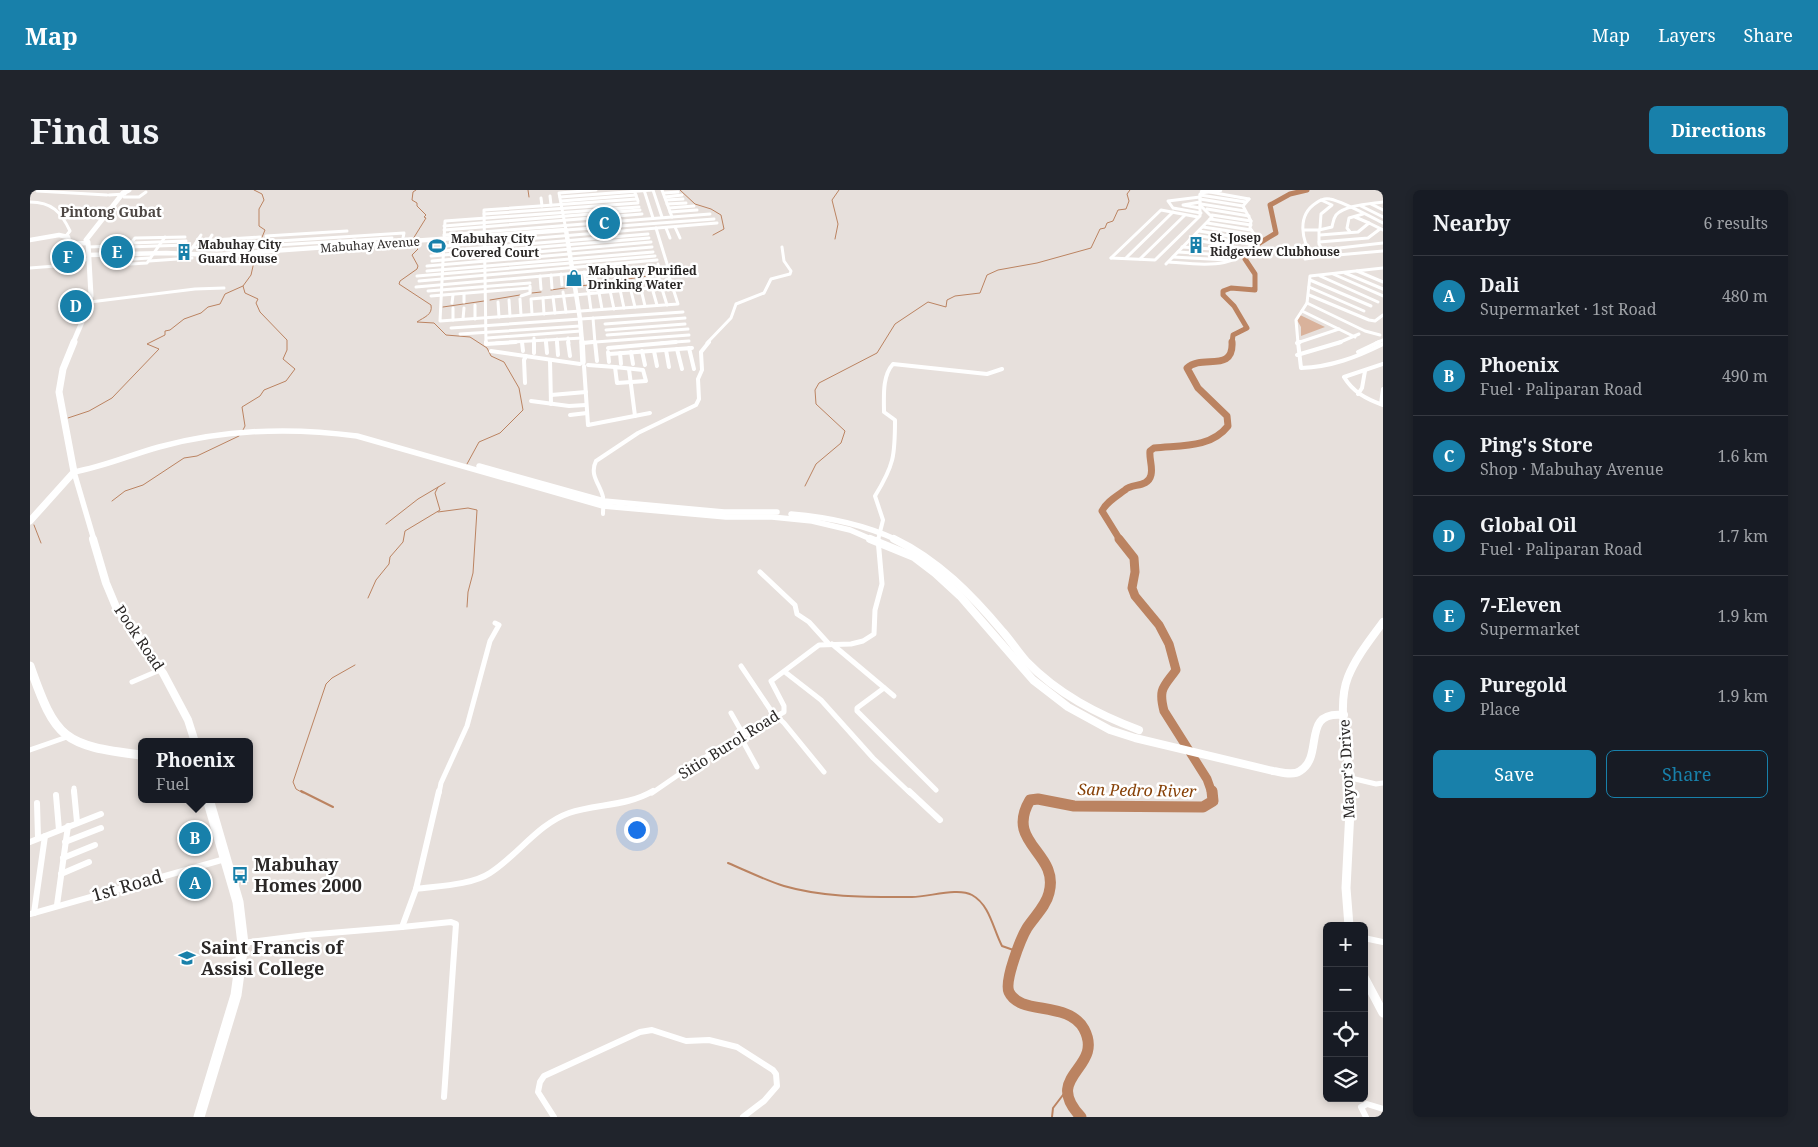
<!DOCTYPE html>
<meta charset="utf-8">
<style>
body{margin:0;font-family:"Noto Serif",serif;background:#20242c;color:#f1f3f6}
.controls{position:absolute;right:15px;bottom:15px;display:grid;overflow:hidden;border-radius:8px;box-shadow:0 2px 8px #0003}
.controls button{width:45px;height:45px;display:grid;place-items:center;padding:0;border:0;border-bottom:1px solid #363941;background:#171b24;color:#f1f3f6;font:25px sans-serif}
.you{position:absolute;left:606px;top:639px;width:18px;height:18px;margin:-12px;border:4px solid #fff;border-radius:50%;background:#1a73e8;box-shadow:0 0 0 8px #1a73e833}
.badge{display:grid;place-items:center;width:32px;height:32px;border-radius:50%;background:#1880aa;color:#fff;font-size:16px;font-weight:700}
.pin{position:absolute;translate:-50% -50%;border:2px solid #fff;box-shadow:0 1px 5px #0006}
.popup{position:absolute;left:108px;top:548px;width:115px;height:65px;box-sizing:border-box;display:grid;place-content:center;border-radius:8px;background:#171b24;filter:drop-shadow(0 1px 4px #0005);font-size:16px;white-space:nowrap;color:#9ea1a6}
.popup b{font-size:19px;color:#f1f3f6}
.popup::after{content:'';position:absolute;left:50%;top:100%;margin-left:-10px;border:10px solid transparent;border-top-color:#171b24}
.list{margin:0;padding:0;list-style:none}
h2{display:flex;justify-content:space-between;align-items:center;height:65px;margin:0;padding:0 20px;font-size:21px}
h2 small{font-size:16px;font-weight:400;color:#9ea1a6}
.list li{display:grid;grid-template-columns:32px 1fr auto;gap:15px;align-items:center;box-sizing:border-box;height:80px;padding:0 20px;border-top:1px solid #363941}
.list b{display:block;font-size:19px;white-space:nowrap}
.list p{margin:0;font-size:16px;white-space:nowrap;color:#9ea1a6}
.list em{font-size:16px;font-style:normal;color:#9ea1a6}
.actions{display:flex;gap:10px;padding:15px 20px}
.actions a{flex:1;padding:11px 0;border:1px solid #1880aa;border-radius:8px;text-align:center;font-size:18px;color:#1880aa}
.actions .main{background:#1880aa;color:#fff}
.icon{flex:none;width:28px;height:28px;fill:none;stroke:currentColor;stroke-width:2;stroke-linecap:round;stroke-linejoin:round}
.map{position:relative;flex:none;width:1353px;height:927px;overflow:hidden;border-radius:8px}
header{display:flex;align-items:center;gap:30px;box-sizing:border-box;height:70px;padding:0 25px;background:#1880aa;color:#fff}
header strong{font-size:24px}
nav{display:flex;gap:28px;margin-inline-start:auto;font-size:18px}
.intro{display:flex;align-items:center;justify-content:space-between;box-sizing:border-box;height:120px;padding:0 30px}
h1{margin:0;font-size:35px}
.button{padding:12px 22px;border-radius:8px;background:#1880aa;color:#fff;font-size:18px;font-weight:700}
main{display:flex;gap:30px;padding:0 30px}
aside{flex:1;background:#171b24;border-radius:8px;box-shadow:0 2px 8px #0003}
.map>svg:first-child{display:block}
.green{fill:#d9b29b}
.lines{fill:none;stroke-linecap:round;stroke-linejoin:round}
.stream-far1{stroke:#bb8361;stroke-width:1}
.stream{stroke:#bb8361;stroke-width:2}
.river-far3{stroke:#bb8361;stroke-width:5}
.river-far2{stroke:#bb8361;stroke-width:7}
.river-far1{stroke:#bb8361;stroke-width:9}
.river{stroke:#bb8361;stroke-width:11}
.street-far3{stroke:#fff;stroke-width:3}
.street-far2{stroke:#fff;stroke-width:4}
.street-far1{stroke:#fff;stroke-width:5}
.street{stroke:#fff;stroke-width:6}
.secondary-far3{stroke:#fff;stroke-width:4.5}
.secondary-far2{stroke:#fff;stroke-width:5.5}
.secondary-far1{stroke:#fff;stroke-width:8}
.secondary{stroke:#fff;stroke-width:9}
.primary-far3{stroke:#fff;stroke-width:5}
.primary-far2{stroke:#fff;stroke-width:7}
.primary-far1{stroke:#fff;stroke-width:9}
.primary{stroke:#fff;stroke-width:11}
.labels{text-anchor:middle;stroke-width:5;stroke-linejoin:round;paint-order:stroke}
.far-poi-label{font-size:12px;font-weight:bold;fill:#2b2827;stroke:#fff;text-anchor:start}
.far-street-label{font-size:12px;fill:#2b2827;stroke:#fff}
.far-neighbourhood-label{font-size:14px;font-weight:bold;fill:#4d4744;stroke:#fff}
.street-label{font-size:15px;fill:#2b2827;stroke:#fff}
.water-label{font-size:16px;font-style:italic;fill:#874107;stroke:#fff}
.near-poi-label{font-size:18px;font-weight:bold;fill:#2b2827;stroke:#fff;text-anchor:start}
.near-street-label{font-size:18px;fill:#2b2827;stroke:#fff}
</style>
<header>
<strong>Map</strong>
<nav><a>Map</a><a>Layers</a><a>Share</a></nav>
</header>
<div class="intro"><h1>Find us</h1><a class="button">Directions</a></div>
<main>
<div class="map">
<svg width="1353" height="927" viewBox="0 0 1353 927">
<rect width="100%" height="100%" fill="#e7e0dc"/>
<path class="green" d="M1270 125 1295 137 1271 146V137L1267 130Z"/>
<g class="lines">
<g class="stream-far1">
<path d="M224 0 232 4 234 10 229 19V36L235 40 228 57"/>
<path d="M498 0 499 7"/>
<path d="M650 0 665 14 681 19 691 25 694 39 683 45"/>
<path d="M383 49 396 28 394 27 396 25 387 16V13L382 10 383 2 386 0"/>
<path d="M805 49 808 34 802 10 809 0"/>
<path d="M383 53 388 59 382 65 388 76 387 79 370 91 369 94 401 115C403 125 394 127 387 132L404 133 416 145 440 147 457 158 461 166 474 172 489 198 493 220 470 243 449 252 437 274"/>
<path d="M551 96 638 83"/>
<path d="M521 100 542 97"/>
<path d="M502 103 511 102"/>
<path d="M460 110 490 105"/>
<path d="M413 117 454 111"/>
<path d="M38 228 59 221 82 208 129 159 117 154 135 145V141L140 140 154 129 171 123 178 117 190 114 195 104 213 96"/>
<path d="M213 240 215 236 212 217 230 206 234 200 256 191 265 179 253 169 257 160V150L230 122 226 113 228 109 215 103 213 96 221 85 226 63"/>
<path d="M775 296 786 274 811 253 815 241 786 214 785 200 789 193 847 163 865 134 898 112 916 117 917 110 925 106 950 103 957 85 968 80 1007 73 1061 58 1070 39 1075 38 1077 33 1083 31 1088 20 1096 19 1099 11 1097 4 1100 0"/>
<path d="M82 311 95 301 113 295 154 268 167 266 209 246"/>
<path d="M408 322 438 318 447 320 443 383 438 402 437 417"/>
<path d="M356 334 388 309 415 293"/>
<path d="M4 335 11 353"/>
<path d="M338 408 346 390 359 374 360 367 373 352 375 341 410 320 405 303 408 297"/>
<path d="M273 603 266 599 263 592 296 494 302 488 325 475"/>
</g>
<g class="stream">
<path d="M271 601 303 617"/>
<path d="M698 673C717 681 735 690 754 696 795 708 840 707 882 707 899 707 928 697 942 705 960 715 963 739 972 756L989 762"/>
<path d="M1022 927 1023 918 1036 901"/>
</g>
<path class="river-far3" d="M1202 153 1203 145 1217 138 1204 116 1193 105V101L1201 98 1225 100V84L1215 69 1228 54 1246 43 1240 15 1260 4 1277 0"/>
<path class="river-far2" d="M1090 350 1072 321C1076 312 1087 306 1095 300 1102 293 1118 298 1121 285 1123 277 1119 269 1120 261L1124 258C1149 255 1180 259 1198 236L1197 226 1168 198 1157 178C1172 164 1204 183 1202 152"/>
<path class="river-far1" d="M1089 349 1104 368 1105 382 1102 398 1105 406 1129 435 1139 454 1146 480C1134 497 1128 498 1134 521L1177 589 1182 603"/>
<path class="river" d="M1051 927C1011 885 1075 879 1054 839 1038 810 990 826 979 802 974 791 991 748 997 738 1005 726 1016 716 1019 703 1030 662 974 654 1000 610L1008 609 1044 616 1173 617 1183 611 1182 601"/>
<g class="street-far3">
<path d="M566 0 529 3 536 40 684 29"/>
<path d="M604 0 608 11"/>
<path d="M614 0 623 28"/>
<path d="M623 0 632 27"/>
<path d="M632 0 642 27"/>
<path d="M7 1 77 5"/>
<path d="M1180 2 1219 9"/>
<path d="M634 3 648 2"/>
<path d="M79 5 95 4"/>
<path d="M1170 5 1216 12"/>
<path d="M520 6 521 15"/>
<path d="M94 7H109L116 2"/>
<path d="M530 7 622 0"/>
<path d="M635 7 652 5"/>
<path d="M1170 7 1138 11 1143 18 1171 23"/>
<path d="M511 8 512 16"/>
<path d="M1170 9 1213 16"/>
<path d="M636 10 653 9"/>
<path d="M531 11 606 5"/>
<path d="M0 12C22 12 31 22 40 41L36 46"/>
<path d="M1170 12 1153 15 1170 18"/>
<path d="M637 14 656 13"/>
<path d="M1171 14 1215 21"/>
<path d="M1341 14 1353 20"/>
<path d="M1331 16 1353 27"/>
<path d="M609 17 415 31 410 131 648 114 639 86"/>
<path d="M639 18 664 16"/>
<path d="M1177 19 1219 26"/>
<path d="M640 22 667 20"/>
<path d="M454 24 608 13"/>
<path d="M1182 25 1221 31"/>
<path d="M1325 27 1339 33"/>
<path d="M1180 29 1221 35"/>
<path d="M1177 33 1221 40"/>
<path d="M414 36 610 20"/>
<path d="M645 37 650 48"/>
<path d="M1173 37 1225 45"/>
<path d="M626 38 638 77 629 78 628 74"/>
<path d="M636 38 640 48"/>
<path d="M1290 38 1291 24 1302 15 1291 10"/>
<path d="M414 40 612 24"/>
<path d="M1274 40H1289"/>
<path d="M1169 41 1224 50"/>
<path d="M1320 42 1317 38 1319 28 1333 24"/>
<path d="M182 45 179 50 196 54 230 52"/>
<path d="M414 45 680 24"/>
<path d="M1165 45 1220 54"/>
<path d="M1290 45 1328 42 1339 33 1353 40"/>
<path d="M236 46 317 41"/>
<path d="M1160 49 1209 58"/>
<path d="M167 51 230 47"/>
<path d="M233 52 374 43 372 53"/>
<path d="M1289 52 1338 48 1350 39"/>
<path d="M102 53 156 51"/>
<path d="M231 56 362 48"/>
<path d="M414 56 687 33"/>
<path d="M58 57 87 56"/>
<path d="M98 57 105 48 155 47"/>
<path d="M98 57 156 55"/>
<path d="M163 57 193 59 227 57"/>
<path d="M1152 57 1213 61"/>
<path d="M1292 60 1353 53"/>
<path d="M413 61 618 44"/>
<path d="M1148 62 1210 66"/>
<path d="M159 63 171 45"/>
<path d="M80 64 94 47"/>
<path d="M401 66 619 48"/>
<path d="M1296 66 1353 61"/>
<path d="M1143 67 1197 70"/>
<path d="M1081 68 1125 70 1170 26V4"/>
<path d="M1081 68 1131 20 1168 27"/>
<path d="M1096 68 1143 22"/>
<path d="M1283 68C1272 51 1266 26 1286 13 1290 10 1296 8 1300 9 1314 12 1339 26 1353 33"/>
<path d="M1110 69 1155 25"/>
<path d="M1275 69 1296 66 1289 54V40L1302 37C1303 33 1303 29 1306 25 1315 15 1340 14 1353 12"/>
<path d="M87 70 120 68"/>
<path d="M119 71 162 68"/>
<path d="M402 71 621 52"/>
<path d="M1139 72C1168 74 1214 83 1225 45L1220 38 1221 31 1213 16 1219 9"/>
<path d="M1136 74 1182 27 1170 15"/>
<path d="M84 75 117 73 135 47"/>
<path d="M397 76 622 57"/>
<path d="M585 76 587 88"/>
<path d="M0 78 38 75 58 69"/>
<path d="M575 80 577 89"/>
<path d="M397 81 623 62"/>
<path d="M564 81 566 90"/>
<path d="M1327 81 1353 92"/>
<path d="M554 82 556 93"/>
<path d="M1315 83 1353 99"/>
<path d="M531 84 532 95"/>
<path d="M1303 84 1353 106"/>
<path d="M521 85 522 98"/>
<path d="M387 86 625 66"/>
<path d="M510 86 511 99"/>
<path d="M628 86 637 115"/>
<path d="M1290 86 1348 112"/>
<path d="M1280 90 1341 116"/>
<path d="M389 91 627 70"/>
<path d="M609 91 615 116"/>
<path d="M620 91 627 115"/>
<path d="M599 93 605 117"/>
<path d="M589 95 594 118"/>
<path d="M579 96 584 119"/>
<path d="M386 97 628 76"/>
<path d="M568 97 572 119"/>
<path d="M1279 97 1334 121"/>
<path d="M558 98 561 120"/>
<path d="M398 101 500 93"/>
<path d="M533 102 536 122"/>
<path d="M434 104V112"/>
<path d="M1279 105 1339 130 1345 131 1353 125"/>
<path d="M401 106 500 98"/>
<path d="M491 106 500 103V96"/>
<path d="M523 107 525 123"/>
<path d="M513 108 514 124"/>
<path d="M490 109 491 125"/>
<path d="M479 110 480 126"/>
<path d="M60 112 165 99 194 98"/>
<path d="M468 112 469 127"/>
<path d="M422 113 423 105"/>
<path d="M1277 113 1335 141 1350 145"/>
<path d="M445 115V129"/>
<path d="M423 118V130"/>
<path d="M1272 121 1325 147"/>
<path d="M502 124 501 109 642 96"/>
<path d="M563 128 565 153"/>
<path d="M433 129 434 118"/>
<path d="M575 134 655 128"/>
<path d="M421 138 653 122"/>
<path d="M576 140 655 134"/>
<path d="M430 144 550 136"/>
<path d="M577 145 658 139"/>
<path d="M457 148 551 141"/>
<path d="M504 148V153"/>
<path d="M538 148 539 153"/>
<path d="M527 149V153"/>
<path d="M516 150V153"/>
<path d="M456 153 454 20 607 9"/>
<path d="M466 153 552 148"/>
<path d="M552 153 659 145"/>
<path d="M631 153 659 151"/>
<path d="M677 153 701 128 706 114 734 103 741 89 760 84 761 81 754 71 752 57"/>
<path d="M1267 153 1309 139"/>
<path d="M1268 153 1266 130 1277 113 1280 86 1353 78"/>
<path d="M1308 153 1329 144"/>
<path d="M1346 153 1353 150"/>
</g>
<g class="street-far2">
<path d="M456 152V154L486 152"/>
<path d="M492 152 493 161"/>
<path d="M504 152V163"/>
<path d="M516 152 517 163"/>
<path d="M527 152 528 165"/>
<path d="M538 152 540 166"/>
<path d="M565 152 567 171"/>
<path d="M1268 152 1271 178C1301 177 1327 167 1353 154"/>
<path d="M552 153 563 152"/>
<path d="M1267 153 1270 152"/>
<path d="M578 158 646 152"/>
<path d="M659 158 664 179"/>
<path d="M647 159 652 179"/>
<path d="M636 160 639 177"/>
<path d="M461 161 550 174"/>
<path d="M612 161 615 175"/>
<path d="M624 161 627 176"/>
<path d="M578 162 579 172"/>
<path d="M601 162 603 174"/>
<path d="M1328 162 1349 152"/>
<path d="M590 163 591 174"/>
<path d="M579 164 662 158"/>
<path d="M1267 165 1311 152"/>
<path d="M520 170 521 214"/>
<path d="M1353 174 1314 187C1323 202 1336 209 1353 215"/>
<path d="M558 175 585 177"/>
<path d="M554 176 558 235 620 223"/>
<path d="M585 177 613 180 616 191 587 193Z"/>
<path d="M599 179 605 226"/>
<path d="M495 193 494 170 496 166"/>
<path d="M1328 204 1332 198 1335 181"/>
<path d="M521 205 556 202"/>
<path d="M501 211 539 216 556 215"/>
<path d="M1351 214 1353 199"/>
<path d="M540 225 557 223"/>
<path d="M573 324C573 318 574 313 573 307 570 294 559 285 566 271L608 243 666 215 669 209 668 189 672 180 671 162 679 152"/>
<path d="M848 350 853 330 845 306C864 275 865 266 865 230L854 222C854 207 852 186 863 174L957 184 972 179"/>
</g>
<g class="street-far1">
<path d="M730 382 765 415 767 424 779 432 798 453"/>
<path d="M802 454 864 506"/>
<path d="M711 476 742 522 754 533 794 582"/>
<path d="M755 482 791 510 843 568 880 603"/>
<path d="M102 492 130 480"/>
<path d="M854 498 827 518V521L906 600"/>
<path d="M701 523 713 544"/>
<path d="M710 546 727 577"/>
<path d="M0 560 37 547"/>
<path d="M1321 588 1346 594 1353 593"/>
<path d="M44 598V603"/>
<path d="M409 603 411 593 437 536 460 451 469 435 465 433"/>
<path d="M622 603 667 572 754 522V516L741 491 789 455 821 454 833 451 844 444 845 420 852 394 848 349"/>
</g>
<g class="street">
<path d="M44 601 47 632"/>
<path d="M879 601 910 630"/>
<path d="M26 605 29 640"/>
<path d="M7 613 8 648"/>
<path d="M0 652 71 624"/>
<path d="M35 652 71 638"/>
<path d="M33 668 65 655"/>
<path d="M31 684 59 672"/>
<path d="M386 699C408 696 442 695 460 683 487 666 508 634 539 623 566 614 598 616 623 601"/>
<path d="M27 715 38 636"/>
<path d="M4 723 15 646"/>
<path d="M0 724 195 669"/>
<path d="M372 737 421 732 426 734 414 907"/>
<path d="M1334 748 1353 752"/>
<path d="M213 753 276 745 372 737 386 699 409 601"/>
<path d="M524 927 508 902 510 892 514 886 610 842 622 840 656 851 679 850 707 857 743 880 746 884 747 896 734 911 713 927"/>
<path d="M1336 927 1331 917 1337 914 1353 919"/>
</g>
<g class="secondary-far3">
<path d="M1172 2 1190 0"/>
<path d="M0 50 29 45 38 47 40 54 57 53"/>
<path d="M58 65 136 63 187 65 536 40 550 129 552 153"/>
</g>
<g class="secondary-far2">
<path d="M552 152 553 172"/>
<path d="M449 276 574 311 694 322H747"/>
<path d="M44 282C73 277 100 265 129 257 195 239 260 237 327 246L573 316 696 327H742L782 331 820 340 843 350"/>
<path d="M44 282 64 350"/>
<path d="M761 324C797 327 833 334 867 350"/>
</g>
<g class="secondary-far1">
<path d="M63 349 76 393 86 417 133 483 158 530 165 552"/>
<path d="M840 349 884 367 905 383 930 406 1003 490 1038 517 1080 540 1105 548 1243 581C1251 582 1263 586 1270 581 1295 566 1270 520 1314 525"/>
<path d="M864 349C908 370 942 405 973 442 981 451 988 462 996 471 1028 504 1067 524 1109 540"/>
<path d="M1321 603C1321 568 1305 520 1318 487 1326 467 1340 450 1353 432"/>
</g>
<g class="secondary">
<path d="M1319 736 1316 698 1321 601"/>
<path d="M1334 787 1353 823"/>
</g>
<path class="primary-far3" d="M43 153 55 125 61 106 58 52 56 50 93 3 99 0"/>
<path class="primary-far2" d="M0 331 44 282 29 202 33 179 44 152"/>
<path class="primary-far1" d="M0 476C26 550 33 555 111 565"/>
<path class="primary" d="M169 927 206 805 213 754 208 712 178 609"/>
</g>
<defs>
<g id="building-bare" transform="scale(1.35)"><path d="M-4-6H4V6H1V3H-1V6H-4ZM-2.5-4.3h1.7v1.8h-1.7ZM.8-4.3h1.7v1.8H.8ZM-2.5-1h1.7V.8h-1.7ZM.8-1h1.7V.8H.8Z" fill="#1880aa" stroke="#fff" stroke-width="2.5" paint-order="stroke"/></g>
<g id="stadium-bare" transform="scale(1.35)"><path d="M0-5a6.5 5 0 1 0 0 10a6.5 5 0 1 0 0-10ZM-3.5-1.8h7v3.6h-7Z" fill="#1880aa" stroke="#fff" stroke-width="2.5" paint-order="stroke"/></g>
<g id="shop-bare" transform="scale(1.35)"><path d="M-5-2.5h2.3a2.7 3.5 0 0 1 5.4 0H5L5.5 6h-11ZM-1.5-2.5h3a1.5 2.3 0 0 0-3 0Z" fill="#1880aa" stroke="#fff" stroke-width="2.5" paint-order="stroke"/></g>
<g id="bus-bare" transform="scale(1.35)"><path d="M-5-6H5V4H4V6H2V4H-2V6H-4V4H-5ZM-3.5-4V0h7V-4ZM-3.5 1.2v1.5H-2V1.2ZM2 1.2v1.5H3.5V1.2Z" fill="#1880aa" stroke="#fff" stroke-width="2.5" paint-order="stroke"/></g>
<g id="university-bare" transform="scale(1.35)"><path d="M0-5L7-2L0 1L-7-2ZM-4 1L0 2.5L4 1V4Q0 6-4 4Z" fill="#1880aa" stroke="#fff" stroke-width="2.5" paint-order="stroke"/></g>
</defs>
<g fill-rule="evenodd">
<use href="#building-bare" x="1166" y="55"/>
<use href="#stadium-bare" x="407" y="56"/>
<use href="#building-bare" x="154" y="62"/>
<use href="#shop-bare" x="544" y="88"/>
<use href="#bus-bare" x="210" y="685"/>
<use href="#university-bare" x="157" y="768"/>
</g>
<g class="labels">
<g class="far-poi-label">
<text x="1180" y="52">St. Josep<tspan x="1180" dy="14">Ridgeview Clubhouse</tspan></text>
<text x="421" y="53">Mabuhay City<tspan x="421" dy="14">Covered Court</tspan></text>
<text x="168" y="59">Mabuhay City<tspan x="168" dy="14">Guard House</tspan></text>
<text x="558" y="85">Mabuhay Purified<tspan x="558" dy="14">Drinking Water</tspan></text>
</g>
<g class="far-street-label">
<text transform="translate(340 55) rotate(-4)" y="4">Mabuhay Avenue</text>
</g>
<g class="far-neighbourhood-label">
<text x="81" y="27">Pintong Gubat</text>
</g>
<g class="street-label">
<text transform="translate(109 448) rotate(56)" y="5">Pook Road</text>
<text transform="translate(699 555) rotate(-32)" y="5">Sitio Burol Road</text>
<text transform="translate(1317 579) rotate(-93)" y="5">Mayor's Drive</text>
</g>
<g class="water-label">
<text transform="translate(1107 600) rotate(1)" y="6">San Pedro River</text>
</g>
<g class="near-poi-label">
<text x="224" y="681">Mabuhay<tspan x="224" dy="21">Homes 2000</tspan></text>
<text x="171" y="764">Saint Francis of<tspan x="171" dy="21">Assisi College</tspan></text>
</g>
<g class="near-street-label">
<text transform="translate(97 696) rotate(-16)" y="6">1st Road</text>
</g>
</g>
</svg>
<div class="controls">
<button>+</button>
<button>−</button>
<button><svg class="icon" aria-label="locate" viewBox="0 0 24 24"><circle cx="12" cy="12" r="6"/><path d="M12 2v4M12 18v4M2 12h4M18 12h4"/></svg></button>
<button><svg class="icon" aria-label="layers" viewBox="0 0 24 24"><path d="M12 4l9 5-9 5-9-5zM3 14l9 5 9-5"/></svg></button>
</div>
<div class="you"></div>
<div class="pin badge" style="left:165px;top:693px">A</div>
<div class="pin badge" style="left:165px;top:648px">B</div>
<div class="popup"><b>Phoenix</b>Fuel</div>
<div class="pin badge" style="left:574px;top:33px">C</div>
<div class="pin badge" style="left:46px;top:116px">D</div>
<div class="pin badge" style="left:87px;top:62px">E</div>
<div class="pin badge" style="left:38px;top:67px">F</div>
</div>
<aside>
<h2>Nearby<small>6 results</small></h2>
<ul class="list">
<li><span class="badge">A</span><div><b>Dali</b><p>Supermarket · 1st Road</p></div><em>480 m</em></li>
<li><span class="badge">B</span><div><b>Phoenix</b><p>Fuel · Paliparan Road</p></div><em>490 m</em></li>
<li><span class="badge">C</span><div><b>Ping's Store</b><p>Shop · Mabuhay Avenue</p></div><em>1.6 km</em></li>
<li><span class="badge">D</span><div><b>Global Oil</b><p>Fuel · Paliparan Road</p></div><em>1.7 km</em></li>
<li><span class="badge">E</span><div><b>7-Eleven</b><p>Supermarket</p></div><em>1.9 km</em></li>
<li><span class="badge">F</span><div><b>Puregold</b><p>Place</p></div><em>1.9 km</em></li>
</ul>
<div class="actions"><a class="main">Save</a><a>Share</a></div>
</aside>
</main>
